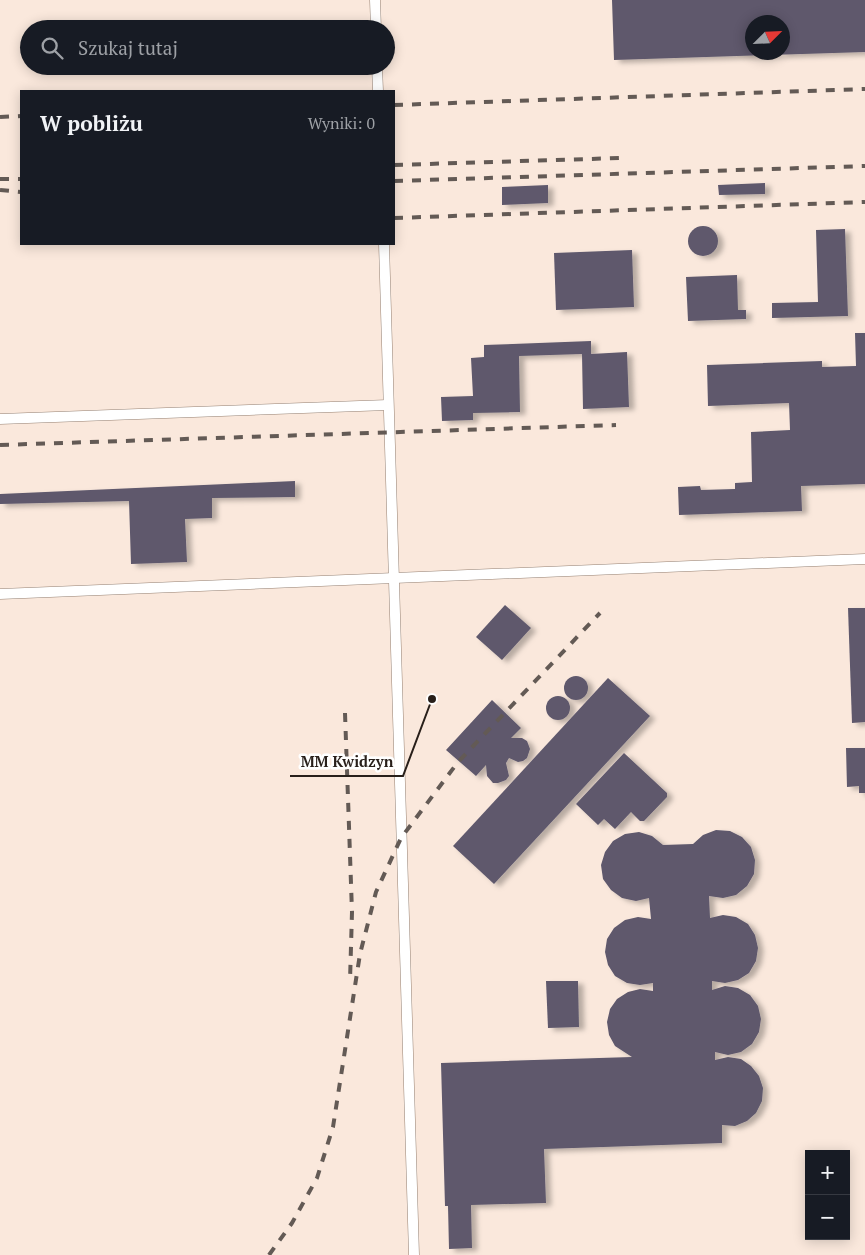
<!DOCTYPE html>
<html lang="pl">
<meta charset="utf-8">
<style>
body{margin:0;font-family:"PT Serif",serif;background:#20242c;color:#f1f3f6}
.controls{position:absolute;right:15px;bottom:15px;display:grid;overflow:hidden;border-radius:0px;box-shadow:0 2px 12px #0003}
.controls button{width:45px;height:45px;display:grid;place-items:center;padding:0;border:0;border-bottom:1px solid #363941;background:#171b24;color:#f1f3f6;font:25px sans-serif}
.compass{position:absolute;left:745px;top:15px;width:45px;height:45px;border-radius:50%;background:#171b24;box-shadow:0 2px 12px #0003;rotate:66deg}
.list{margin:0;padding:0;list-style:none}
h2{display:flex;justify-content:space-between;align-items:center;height:65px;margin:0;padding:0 20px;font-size:21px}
h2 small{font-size:16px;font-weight:400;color:#9ea1a6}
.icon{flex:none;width:28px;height:28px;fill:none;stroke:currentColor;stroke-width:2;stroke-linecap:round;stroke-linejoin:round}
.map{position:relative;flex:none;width:865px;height:1255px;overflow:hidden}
.search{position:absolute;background:#171b24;box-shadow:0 2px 12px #0003;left:20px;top:20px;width:375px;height:55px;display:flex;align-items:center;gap:12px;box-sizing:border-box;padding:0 18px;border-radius:28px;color:#9ea1a6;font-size:19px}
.panel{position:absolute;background:#171b24;box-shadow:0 2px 12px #0003;left:20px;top:90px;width:375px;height:155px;border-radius:0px}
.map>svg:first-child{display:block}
.built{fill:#fae8dc;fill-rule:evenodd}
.building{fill:#5e586c;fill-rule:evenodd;filter:url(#shadow)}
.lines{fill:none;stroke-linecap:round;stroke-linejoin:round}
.service-casing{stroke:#958072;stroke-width:11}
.service{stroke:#fff;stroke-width:10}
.rail{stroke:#635a55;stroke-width:4;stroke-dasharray:9 9;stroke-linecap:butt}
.leader{fill:none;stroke:#281f1a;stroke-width:2}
.callout-dot{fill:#281f1a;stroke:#fff;stroke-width:2}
.callout-label{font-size:15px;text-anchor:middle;font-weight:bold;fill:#281f1a;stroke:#fff;stroke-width:5;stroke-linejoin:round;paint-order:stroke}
</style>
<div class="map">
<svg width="865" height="1255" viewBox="0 0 865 1255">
<defs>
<filter id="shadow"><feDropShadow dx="5.5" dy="3" stdDeviation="2.5" flood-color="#0004"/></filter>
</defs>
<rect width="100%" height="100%" fill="#fdf3ed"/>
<path class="built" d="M0 0H865V1255H0ZM752 22H782V52H752ZM29 29H386V66H29ZM21 91H394V244H21ZM809 1154H846V1236H809Z"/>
<g class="building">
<path d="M612 0H865V52L614 60ZM752 22H782V52H752Z"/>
<path d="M765 183V194L719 195 718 185Z"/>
<path d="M548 185V203L502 205V187Z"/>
<circle cx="703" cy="241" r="15"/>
<path d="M845 229 848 316 772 318V303L818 302 816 230Z"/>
<path d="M632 250 634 307 556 310 554 253Z"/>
<path d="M737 275 738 310H746V319L688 321 686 277Z"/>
<path d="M855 333H865V484L801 486 802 511 679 515 678 487 700 486 701 490 735 489V483L752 482 751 432 790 430 789 403 708 406 707 365 822 361V367L856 366Z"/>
<path d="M591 341V354L627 352 629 407 583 409 582 354 519 356 520 412 473 413V420L442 421 441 397 473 396 471 358 484 357V345Z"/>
<path d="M295 481V497L212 498V518L185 519 187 562 131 564 129 501 0 504V494Z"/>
<path d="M505 605 531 628 502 660 476 637Z"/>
<path d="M848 608H865V722L852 723Z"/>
<circle cx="576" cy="688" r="12"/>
<path d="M608 678 650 716 494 884 453 846Z"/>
<circle cx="558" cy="708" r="12"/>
<path d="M492 700 521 728 511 738H522L527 741 530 749 527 758 523 761 518 762 509 758 506 763 509 776 506 780 498 783H493L487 776 486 765 476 776 446 750Z"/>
<path d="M846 748H865V793H859V786L847 787Z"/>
<path d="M624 753 667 793V797L644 821H640L631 812 615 829 604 819 598 825 576 804Z"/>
<path d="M716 830 730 831 742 837 751 847 755 860 754 874 747 886 736 895 723 898 709 896 710 918 723 915 736 917 748 924 755 935 758 948 756 961 749 973 738 980 725 983 712 981V990L725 986 738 988 750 995 758 1006 761 1019 759 1032 752 1044 741 1052 728 1055 715 1052V1060L728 1057 741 1059 751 1066 759 1076 763 1088 762 1101 756 1113 747 1121 735 1126 722 1125V1143L544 1149 546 1203 471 1205 472 1248 449 1249 448 1206H445L441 1063 632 1057 615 1046 609 1035 607 1022 610 1009 617 999 628 992 640 989 653 991V983L640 985 627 983 615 976 608 965 605 952 607 939 614 928 625 920 638 917 651 919 649 898 636 901 622 898 611 890 603 879 601 865 605 852 613 841 625 834 639 832 652 836 663 845 693 844 703 835Z"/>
<path d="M546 981H578L579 1027 548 1028Z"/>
</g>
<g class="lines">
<g class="service-casing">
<g id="service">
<path d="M375 0 376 29"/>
<path d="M377 66 378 91"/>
<path d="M384 244 414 1255"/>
<path d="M0 419 388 405"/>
<path d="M0 594 865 559"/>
</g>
</g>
<use href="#service" class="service"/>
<g class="rail">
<path d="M394 105 865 89"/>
<path d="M0 117 21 116"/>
<path d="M394 165 621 158"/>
<path d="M0 179H21"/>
<path d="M394 181 865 166"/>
<path d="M0 190 21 192"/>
<path d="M394 218 865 202"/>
<path d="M0 445 616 425"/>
<path d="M345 713 352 912 350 981"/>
<path d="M269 1255 292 1223 317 1178 333 1127 360 954 376 892 401 838 458 762 600 613"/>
</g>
</g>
<path class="leader" d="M432 699L403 776H290"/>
<circle class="callout-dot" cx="432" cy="699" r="5"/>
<g class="callout-label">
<text x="347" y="767">MM Kwidzyn</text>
</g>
</svg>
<div class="controls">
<button>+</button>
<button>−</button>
</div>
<svg class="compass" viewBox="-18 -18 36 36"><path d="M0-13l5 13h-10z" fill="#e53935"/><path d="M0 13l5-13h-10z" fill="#9ea1a6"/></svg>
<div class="search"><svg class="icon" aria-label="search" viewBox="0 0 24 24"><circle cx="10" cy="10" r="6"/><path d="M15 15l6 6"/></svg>Szukaj tutaj</div>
<section class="panel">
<h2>W pobliżu<small>Wyniki: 0</small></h2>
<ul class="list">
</ul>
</section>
</div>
